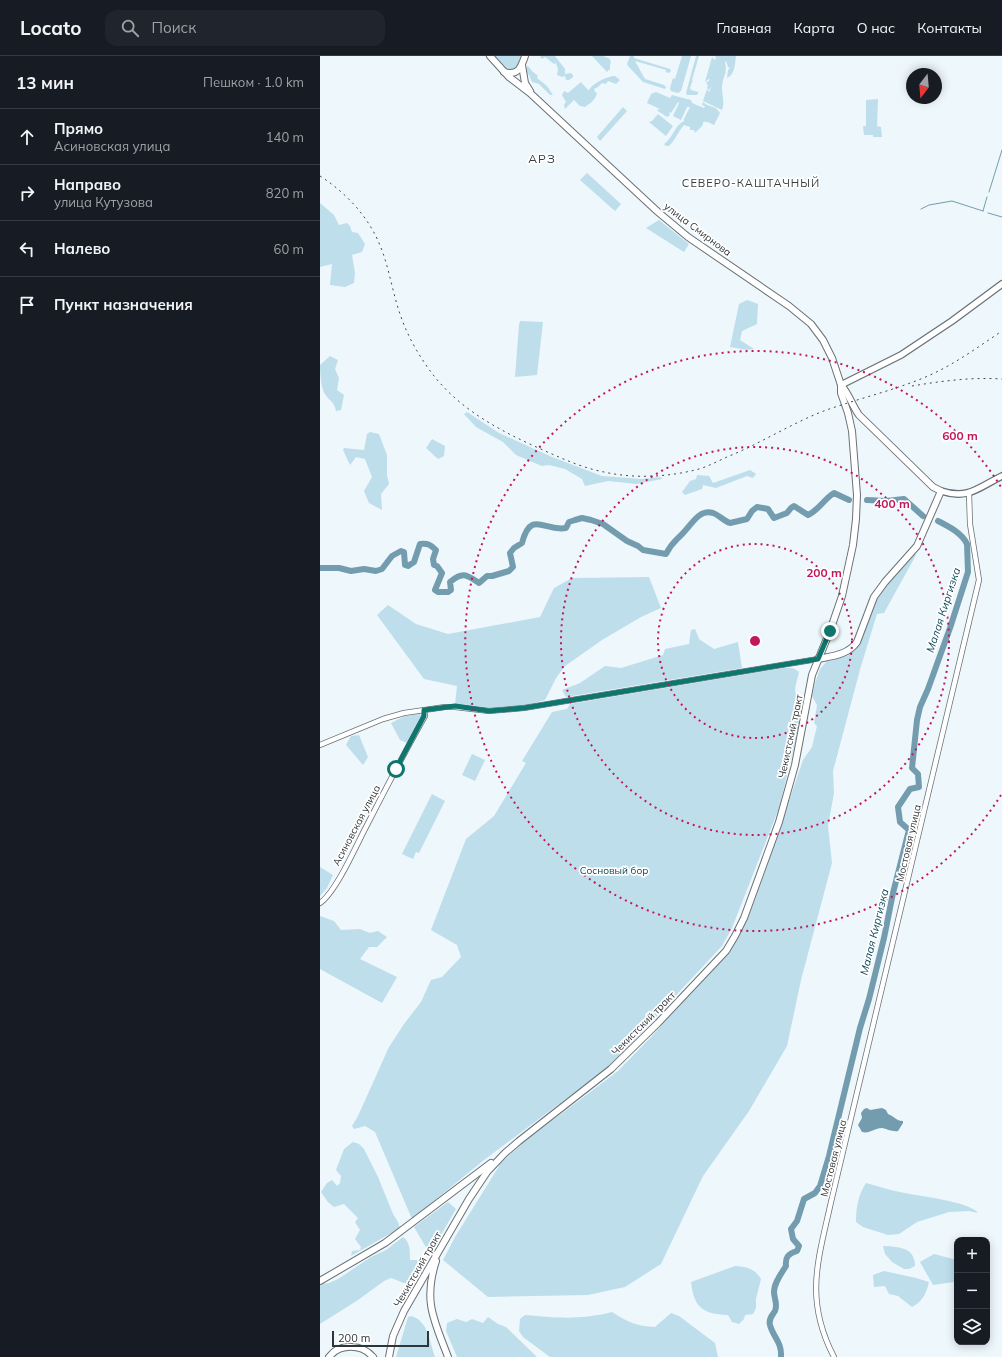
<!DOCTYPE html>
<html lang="ru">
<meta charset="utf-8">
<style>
body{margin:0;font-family:Mulish,sans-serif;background:#20242c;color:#f1f3f6}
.controls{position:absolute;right:12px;bottom:12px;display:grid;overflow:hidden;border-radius:8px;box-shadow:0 2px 10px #0003}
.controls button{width:36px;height:36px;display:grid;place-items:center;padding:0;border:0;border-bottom:1px solid #363941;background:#171b24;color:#f1f3f6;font:20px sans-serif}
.compass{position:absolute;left:586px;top:12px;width:36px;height:36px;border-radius:50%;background:#171b24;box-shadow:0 2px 10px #0003;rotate:196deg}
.scale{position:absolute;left:12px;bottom:10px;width:97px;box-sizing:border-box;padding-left:4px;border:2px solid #303436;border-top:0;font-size:11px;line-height:14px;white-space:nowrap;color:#303436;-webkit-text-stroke:3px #fff;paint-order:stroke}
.stop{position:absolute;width:12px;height:12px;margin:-9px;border:3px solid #0f766e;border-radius:50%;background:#fff}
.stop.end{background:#0f766e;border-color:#fff;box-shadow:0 1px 4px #0008}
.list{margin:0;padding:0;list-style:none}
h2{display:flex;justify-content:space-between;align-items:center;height:52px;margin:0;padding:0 16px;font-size:17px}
h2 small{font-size:13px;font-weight:400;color:#9ea1a6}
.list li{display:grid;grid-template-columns:26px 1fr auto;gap:12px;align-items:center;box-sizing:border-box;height:56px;padding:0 16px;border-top:1px solid #363941}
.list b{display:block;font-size:15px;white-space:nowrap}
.list p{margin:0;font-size:13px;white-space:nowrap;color:#9ea1a6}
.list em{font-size:13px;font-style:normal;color:#9ea1a6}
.icon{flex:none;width:22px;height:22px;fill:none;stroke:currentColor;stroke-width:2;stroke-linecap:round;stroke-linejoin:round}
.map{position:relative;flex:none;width:682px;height:1301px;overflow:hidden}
header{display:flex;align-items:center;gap:24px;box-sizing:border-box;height:56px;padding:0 20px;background:#171b24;border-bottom:1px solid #363941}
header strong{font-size:19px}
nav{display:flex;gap:22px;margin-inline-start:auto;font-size:14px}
.search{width:280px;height:36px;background:#20242c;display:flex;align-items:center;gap:10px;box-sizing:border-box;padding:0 14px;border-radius:12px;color:#9ea1a6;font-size:15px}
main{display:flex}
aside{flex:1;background:#171b24}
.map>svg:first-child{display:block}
.green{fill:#bedeec}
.water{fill:#739daf}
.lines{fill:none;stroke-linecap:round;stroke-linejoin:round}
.stream{stroke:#739daf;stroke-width:1}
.river{stroke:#739daf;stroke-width:6}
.tertiary-casing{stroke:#697175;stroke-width:6}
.secondary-casing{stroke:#697175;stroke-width:8}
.primary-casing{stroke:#697175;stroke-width:8}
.tertiary{stroke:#fff;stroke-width:4.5}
.secondary{stroke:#fff;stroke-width:5.5}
.primary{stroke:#fff;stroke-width:6}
.rail{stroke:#44484a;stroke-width:1;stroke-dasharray:2 4;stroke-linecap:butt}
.route{stroke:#0f766e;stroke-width:5}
.ring{fill:none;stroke:#c2185b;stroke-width:2;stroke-dasharray:2 4}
.labels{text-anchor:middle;stroke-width:3.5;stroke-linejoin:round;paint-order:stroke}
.street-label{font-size:10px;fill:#303436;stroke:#fff}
.park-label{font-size:10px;fill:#0e495d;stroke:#fff}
.neighbourhood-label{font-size:11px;letter-spacing:1px;fill:#363d40;stroke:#fff}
.water-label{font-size:11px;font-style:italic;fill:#0e495d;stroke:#fff}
.quarter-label{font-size:12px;letter-spacing:1px;fill:#363d40;stroke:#fff}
.centre{fill:#c2185b;stroke:#fff;stroke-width:2}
.ring-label{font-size:12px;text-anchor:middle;font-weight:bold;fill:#c2185b;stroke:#fff;stroke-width:3.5;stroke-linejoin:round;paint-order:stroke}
</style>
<header>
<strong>Locato</strong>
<div class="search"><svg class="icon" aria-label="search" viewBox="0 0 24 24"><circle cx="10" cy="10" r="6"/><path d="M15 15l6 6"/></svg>Поиск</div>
<nav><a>Главная</a><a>Карта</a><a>О нас</a><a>Контакты</a></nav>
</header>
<main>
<aside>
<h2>13 мин<small>Пешком · 1.0 km</small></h2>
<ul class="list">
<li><svg class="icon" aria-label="ahead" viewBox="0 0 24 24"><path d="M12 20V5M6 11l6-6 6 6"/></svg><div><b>Прямо</b><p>Асиновская улица</p></div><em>140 m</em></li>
<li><svg class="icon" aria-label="right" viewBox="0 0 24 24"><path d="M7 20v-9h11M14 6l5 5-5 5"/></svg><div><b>Направо</b><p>улица Кутузова</p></div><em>820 m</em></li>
<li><svg class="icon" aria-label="left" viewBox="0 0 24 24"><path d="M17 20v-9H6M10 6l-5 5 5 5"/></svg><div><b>Налево</b></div><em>60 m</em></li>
<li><svg class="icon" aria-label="arrive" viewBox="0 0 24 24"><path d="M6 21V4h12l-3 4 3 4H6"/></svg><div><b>Пункт назначения</b></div></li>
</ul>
</aside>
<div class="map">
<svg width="682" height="1301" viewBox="0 0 682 1301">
<rect width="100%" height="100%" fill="#eef7fb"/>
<g class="green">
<path d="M175 0H201V1L200 8 196 14 188 15Z"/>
<path d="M221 0H235L245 13V18L251 17 253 19V21L249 24H246L245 20 242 21 237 19 238 13 236 7 234 8 225 1 222 3 220 1Z"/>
<path d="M272 0H283L290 3 291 7 290 8V13L287 16 286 15Z"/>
<path d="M310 0H314V2L350 13 351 15 349 17 346 16V14L315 5 325 23 344 29 346 31 345 33 323 26 308 10 307 8Z"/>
<path d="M362 0H371L361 35 358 37 351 35 350 32 353 22 355 23Z"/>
<path d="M376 0H379L372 24 373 26H372L370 32 371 34 378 36 379 35 377 39H367L366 37Z"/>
<path d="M395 0H416C415 7 415 19 407 22L408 14 410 12 408 11 406 5 405 6C408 18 402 21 402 32 402 40 405 46 402 54L383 45 387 33 389 36 392 30 389 34 387 32 388 29 386 27 390 24 389 23 385 26 392 1 395 4 396 2Z"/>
<path d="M208 10 212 15 218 20 217 22 227 30 233 39H230L219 28 212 26 209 19 206 16V12Z"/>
<path d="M295 20 300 24 296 28 288 25 286 28 282 27 278 31 274 33 275 36 277 37C275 45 270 47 265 51L260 50 254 44 245 53 244 49 246 46 242 39 244 35 248 37 261 26 268 34 270 33C273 27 288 20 295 20Z"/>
<path d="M336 36 350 42 352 39 371 44 372 47 384 52 385 50 382 49 383 46 387 49 396 52 400 57 394 69 388 66H385L384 65 382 70 375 77 374 74H370V71L364 69C358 76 355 84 349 90H346L344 88C353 82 354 70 364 65V63L370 51H367L361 64 353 60 359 47 358 46 351 57 349 56 350 59 347 61 338 55 337 54 340 53 327 47 331 38Z"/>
<path d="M558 43 557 70 561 71 562 81H553V79H544L543 70H546V44Z"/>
<path d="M303 51 307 55 280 85 277 81Z"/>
<path d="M338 58 353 70 346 80 329 66 332 65Z"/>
<path d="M267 117 301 148 295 155 260 124Z"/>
<path d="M0 147 14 159 19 169 27 167 30 170 32 176 38 177 45 188 42 196 32 199 35 217 34 227 25 231 10 229 12 208 0 211Z"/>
<path d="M339 164 369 188 364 196 326 172Z"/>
<path d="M427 244 438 248 437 268 422 275 420 284 434 293 427 294 410 291 419 248Z"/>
<path d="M200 265 223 266 217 319 195 321 199 269Z"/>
<path d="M10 300 18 304 15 313 19 322 17 334 24 339 21 354 16 355C14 345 10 346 5 338 1 333 0 316 0 309Z"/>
<path d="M147 356 179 377 232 401 282 420 321 423 341 421 342 423 316 428 288 425 265 430 262 423 245 413 229 409 222 410 196 399 183 386 156 371 144 358Z"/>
<path d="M50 376 59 378 67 399V419L69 428 61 438 62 454 49 447 44 435 52 421 45 403 36 401 30 409 23 394 24 392 44 394 47 378Z"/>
<path d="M112 383 125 390 124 400 118 403 106 392Z"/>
<path d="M430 414 436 418 433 422 427 420 396 432 383 429 382 433 365 439 362 436 370 425 376 423 377 419 389 420 393 427Z"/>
<path d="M594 497 596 499 564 557 557 558 541 610 513 715 514 737 508 770 512 807 481 924 467 990 429 1055 383 1120 341 1208 305 1231 268 1239 168 1241 123 1204 135 1181 181 1107 204 1086 298 1015 332 980 409 894 426 866 442 824 483 704 492 691 497 670 494 667 497 649 492 640 495 627 500 613 507 605 528 599 535 594 539 586 552 550 566 527Z"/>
<path d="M329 521 341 552 321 561 282 584 245 610 236 622 225 644 204 650 169 653 135 649 137 630 104 623 57 559 68 549 96 568 128 578 220 561 234 532 252 522Z"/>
<path d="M375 573 379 583 394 593 418 586 422 612 246 641 242 634 260 627 285 610 301 612 343 599 345 593 369 588 371 574Z"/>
<path d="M463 612H473L479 616C476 631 471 636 482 649L478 675 459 752 412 872 402 890 290 1010 164 1104 92 1163 55 1076 45 1070 34 1073 32 1070 38 1060 69 991 84 968 101 946 111 924 122 921 141 901 137 889 111 874 146 783 174 760 206 707 202 705 232 656 247 653 250 648Z"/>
<path d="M99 658 102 659 87 687 80 684 71 667 85 660Z"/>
<path d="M39 679 48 701 43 709 26 689 31 680Z"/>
<path d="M152 698 165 704 155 725 142 719Z"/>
<path d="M112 738 125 745 99 797 96 796 93 803 82 798Z"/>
<path d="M0 811 13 819 7 832 0 840Z"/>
<path d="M0 860 14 865 21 874 40 873 50 877 58 875 67 881 57 891H49L40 903 77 921 62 947 0 913Z"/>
<path d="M33 1086 39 1088 44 1093 58 1121 73 1158 78 1166 80 1172 31 1200 32 1195 40 1194 41 1191 35 1183 40 1174 35 1166 38 1162 24 1148 14 1151 8 1146 1 1136 7 1127 12 1124 17 1130 20 1127 21 1120 16 1114 24 1093Z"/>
<path d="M546 1127C558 1130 569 1134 580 1136 596 1140 649 1145 658 1157L649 1155 629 1156 597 1166 579 1178 568 1179 543 1171 536 1166C536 1152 538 1139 546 1127Z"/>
<path d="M128 1146 136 1153 110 1198 94 1171Z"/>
<path d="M83 1181C90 1185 90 1196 90 1204H99L100 1209 95 1217 92 1227H84L71 1222 64 1225 38 1244 0 1268V1230L3 1228 9 1227 18 1223 51 1201 66 1194Z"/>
<path d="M563 1190C579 1191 595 1191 595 1210L589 1213H584L572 1206 565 1198Z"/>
<path d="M614 1198 637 1204V1228L634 1226 613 1229 600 1206Z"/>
<path d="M415 1210C427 1211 434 1212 441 1223L436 1243V1252L433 1258 425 1259 424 1263 419 1268 412 1266 408 1259C382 1258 374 1251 371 1226Z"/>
<path d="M564 1215 596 1222 609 1226C606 1238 603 1245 592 1251L578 1240 569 1238 565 1230 554 1231 553 1219Z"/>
<path d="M292 1256C308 1266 316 1270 335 1271L351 1257 359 1260 395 1287 398 1301H230L203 1281 199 1275 200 1263 205 1259C238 1262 260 1264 292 1256Z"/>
<path d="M91 1260C108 1264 110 1287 115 1301H76L88 1261Z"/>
<path d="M168 1261 178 1268 186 1271 217 1301H137L126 1275 127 1267 137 1263 146 1266 152 1263 163 1267Z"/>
</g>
<path class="water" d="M547 1052 550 1054 562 1052 566 1054 568 1058C574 1060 576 1065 583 1065V1067L578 1075C572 1076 567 1073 562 1072 554 1072 550 1078 542 1076L538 1069 542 1062 541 1057 544 1053Z"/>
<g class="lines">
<g class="stream">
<path d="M669 136 682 94"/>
<path d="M601 153 609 149 632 145 663 155"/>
<path d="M663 155 667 141"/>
<path d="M668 157 682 161"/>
</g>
<g class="river">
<path d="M547 444 566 445 584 443 603 460"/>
<path d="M0 512H19L31 515 44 513 56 515 62 513 72 500 81 495 84 496 85 509 88 510 94 506 100 488C108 487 111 489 116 494L113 503 114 509 117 510 122 517 115 534 118 536H128L131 534 130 526C143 515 147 519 159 527L167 520H172L189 515 193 511 190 497 194 492 202 487C211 453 224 476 246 472L249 466 255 464 262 462 271 464 283 468 307 485 318 490 323 494 346 498C352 486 356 485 364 476 372 468 379 453 393 457 399 459 404 465 410 467L427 463 432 455 437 451 448 453 454 462 467 457 471 452 474 450 488 459C499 454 504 443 514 437L529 444"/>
<path d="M461 1301C462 1286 453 1281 450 1269 448 1262 453 1259 455 1255 458 1248 454 1242 454 1236 454 1227 461 1218 466 1210 465 1201 468 1198 477 1195L479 1190 473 1183 471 1173 477 1165 484 1143 495 1137 500 1130 509 1100 540 972 549 943 564 882 573 837 589 774 580 766 578 751 590 733 599 731 598 718 592 712 597 664 600 651 608 633 630 572 648 516 647 488C642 477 628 470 618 465"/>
</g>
<g class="tertiary-casing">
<g id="tertiary">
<path d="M0 689 63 663 84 657 125 651H135L169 655 204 652 498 603"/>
<path d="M0 847C16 836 36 790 46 771 65 734 84 697 105 660L104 654"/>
<path d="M514 1301C484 1243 498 1205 511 1146L659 524 650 468 649 437"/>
</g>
</g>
<g class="secondary-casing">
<g id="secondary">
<path d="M521 329 581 299 632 265 682 228"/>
<path d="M621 435C649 444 659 431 682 420"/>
</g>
</g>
<g class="primary-casing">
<g id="primary">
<path d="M202 9 205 27 210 35"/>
<path d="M184 16C198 20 201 12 205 0"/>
<path d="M498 603C512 600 528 599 537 586L554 541 565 526 597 490 621 435 613 431 539 359C532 349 529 338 521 329"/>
<path d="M116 1205C103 1245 114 1264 128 1301"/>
<path d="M0 1225 65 1187 171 1107"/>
<path d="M9 1301C20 1287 42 1288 53 1301"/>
<path d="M69 1301 73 1280 84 1255 149 1143 167 1116 185 1097 199 1085 291 1013 338 967 406 895 415 880 424 862 459 766 475 709 492 619 510 575 522 540 533 489 536 463 537 439 532 375 528 357 521 337V329L512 302 503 284 491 268 469 250 368 181 338 156 210 37 189 21 170 0"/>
</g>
</g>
<use href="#tertiary" class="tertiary"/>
<use href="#secondary" class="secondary"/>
<use href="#primary" class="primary"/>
<g class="rail">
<path d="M0 120C25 136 47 159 59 187 69 210 72 235 80 258 86 276 95 293 106 309 134 351 178 374 223 394 243 403 263 412 284 416 315 423 349 421 379 413 389 410 398 405 407 401 439 388 469 369 501 356 536 343 573 335 608 320 635 308 658 291 682 275"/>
<path d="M592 330C622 325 651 321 682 323"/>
</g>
</g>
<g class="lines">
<path class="route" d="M76 713 104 660V654L135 650 169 655 204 652 498 603 510 575"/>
</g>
<g class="ring">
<circle cx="435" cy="585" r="97"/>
<circle cx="435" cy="585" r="194"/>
<path d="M681 739A290 290 0 1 1 681 431"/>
</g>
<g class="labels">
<g class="street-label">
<text transform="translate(378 173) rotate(37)" y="4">улица Смирнова</text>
<text transform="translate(470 680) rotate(-78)" y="4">Чекистский тракт</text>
<text transform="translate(36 769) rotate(-62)" y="4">Асиновская улица</text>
<text transform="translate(588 787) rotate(-77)" y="4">Мостовая улица</text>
<text transform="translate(323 967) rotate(-45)" y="4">Чекистский тракт</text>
<text transform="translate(513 1102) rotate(-76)" y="4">Мостовая улица</text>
<text transform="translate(97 1213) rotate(-60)" y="4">Чекистский тракт</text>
</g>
<g class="park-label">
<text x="294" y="818">Сосновый бор</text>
</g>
<g class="neighbourhood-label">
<text x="431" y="131">СЕВЕРО-КАШТАЧНЫЙ</text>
</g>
<g class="water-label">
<text transform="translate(623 554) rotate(-72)" y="4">Малая Киргизка</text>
<text transform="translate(554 876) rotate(-76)" y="4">Малая Киргизка</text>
</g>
<g class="quarter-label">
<text x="222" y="107">АРЗ</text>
</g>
</g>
<circle cx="435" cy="585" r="6" class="centre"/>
<g class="ring-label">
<text x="640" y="384">600 m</text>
<text x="572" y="452">400 m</text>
<text x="504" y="521">200 m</text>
</g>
</svg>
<div class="controls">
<button>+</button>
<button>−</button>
<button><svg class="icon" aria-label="layers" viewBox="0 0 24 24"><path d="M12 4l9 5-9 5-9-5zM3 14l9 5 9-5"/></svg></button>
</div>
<svg class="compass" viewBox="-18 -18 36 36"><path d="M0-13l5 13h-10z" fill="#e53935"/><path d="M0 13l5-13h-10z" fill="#9ea1a6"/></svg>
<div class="scale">200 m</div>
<div class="stop" style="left:76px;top:713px"></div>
<div class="stop end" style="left:510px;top:575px"></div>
</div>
</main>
